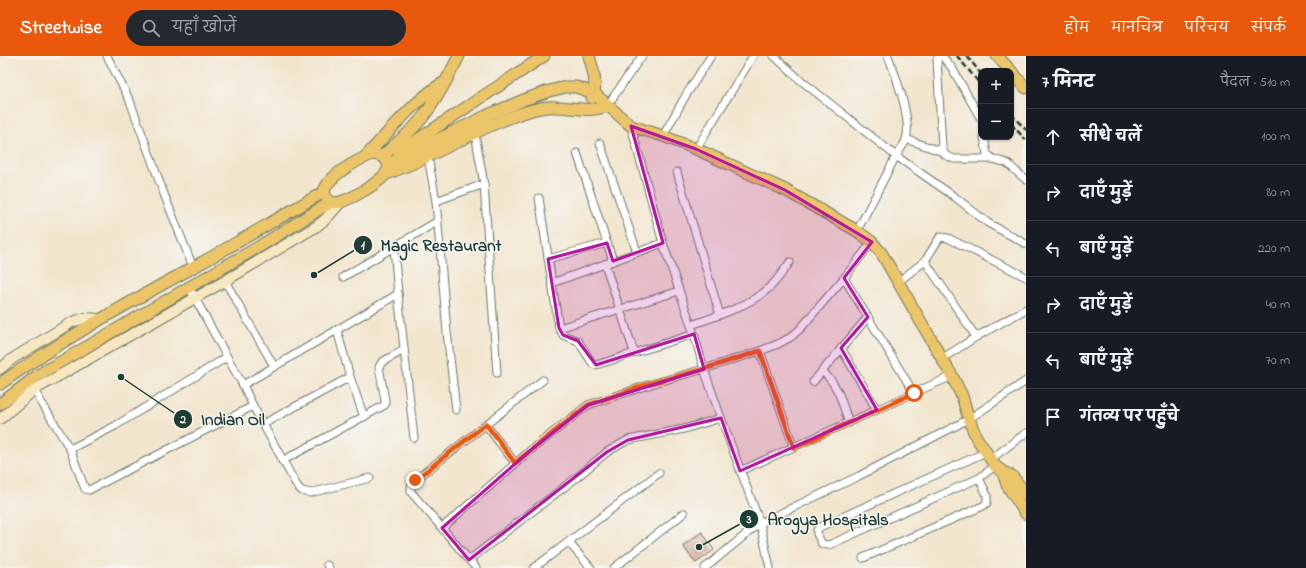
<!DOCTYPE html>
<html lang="hi">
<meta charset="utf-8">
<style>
body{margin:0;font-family:"Indie Flower","Playpen Sans Deva",sans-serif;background:#242831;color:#f1f3f6}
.controls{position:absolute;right:12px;top:12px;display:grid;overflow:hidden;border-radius:8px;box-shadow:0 1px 3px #0004}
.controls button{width:36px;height:36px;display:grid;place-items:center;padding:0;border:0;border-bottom:1px solid #363941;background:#171b24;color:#f1f3f6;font:20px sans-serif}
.stop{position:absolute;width:12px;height:12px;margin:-9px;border:3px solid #ea580c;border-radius:50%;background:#fff}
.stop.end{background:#ea580c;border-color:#fff;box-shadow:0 1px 4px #0008}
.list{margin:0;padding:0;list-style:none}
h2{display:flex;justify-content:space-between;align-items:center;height:52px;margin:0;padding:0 16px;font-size:17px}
h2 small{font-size:13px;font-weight:400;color:#9ea1a6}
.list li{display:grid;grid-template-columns:26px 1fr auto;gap:12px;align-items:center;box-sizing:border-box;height:56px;padding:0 16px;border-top:1px solid #363941}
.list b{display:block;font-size:15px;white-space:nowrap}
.list em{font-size:13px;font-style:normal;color:#9ea1a6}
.icon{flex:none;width:22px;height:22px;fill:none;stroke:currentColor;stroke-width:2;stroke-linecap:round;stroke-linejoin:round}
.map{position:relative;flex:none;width:1026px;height:512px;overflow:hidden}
header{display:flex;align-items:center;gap:24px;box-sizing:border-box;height:56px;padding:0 20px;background:#ea580c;color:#fff}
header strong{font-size:19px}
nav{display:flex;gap:22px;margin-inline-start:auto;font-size:14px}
.search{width:280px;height:36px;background:#242831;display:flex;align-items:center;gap:10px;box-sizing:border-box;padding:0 14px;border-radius:22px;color:#9ea1a6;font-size:15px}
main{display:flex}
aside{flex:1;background:#171b24}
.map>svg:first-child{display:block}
.building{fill:#cc9d8c}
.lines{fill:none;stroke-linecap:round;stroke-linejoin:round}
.street-casing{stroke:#69786a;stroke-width:9}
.secondary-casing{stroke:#69786a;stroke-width:12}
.primary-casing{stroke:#69786a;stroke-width:13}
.street{stroke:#fff;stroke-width:7}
.secondary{stroke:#f7e8c3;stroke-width:10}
.primary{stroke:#ecc569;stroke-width:11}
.rail{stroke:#1f3d34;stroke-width:2.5;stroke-dasharray:6 3;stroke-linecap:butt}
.route{stroke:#ea580c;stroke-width:5}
.marked{fill:#b5179e;fill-opacity:0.2;stroke:#b5179e;stroke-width:3;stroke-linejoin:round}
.leader{fill:none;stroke:#1f3d34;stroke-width:1.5}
.callout-dot{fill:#1f3d34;stroke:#f6f6f2;stroke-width:1.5}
.mark-label{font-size:12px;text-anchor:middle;font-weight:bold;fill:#fff}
.callout-label{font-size:17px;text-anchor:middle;font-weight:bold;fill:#1f3d34;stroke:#f6f6f2;stroke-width:3;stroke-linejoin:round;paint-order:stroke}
</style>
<header>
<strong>Streetwise</strong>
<div class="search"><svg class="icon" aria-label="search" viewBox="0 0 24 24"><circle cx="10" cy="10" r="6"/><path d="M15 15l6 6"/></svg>यहाँ खोजें</div>
<nav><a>होम</a><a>मानचित्र</a><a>परिचय</a><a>संपर्क</a></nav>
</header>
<main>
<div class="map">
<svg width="1026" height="512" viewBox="0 0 1026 512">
<rect width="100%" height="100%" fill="#f6f6f2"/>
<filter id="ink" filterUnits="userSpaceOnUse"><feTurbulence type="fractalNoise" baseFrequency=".025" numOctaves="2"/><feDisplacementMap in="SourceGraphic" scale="8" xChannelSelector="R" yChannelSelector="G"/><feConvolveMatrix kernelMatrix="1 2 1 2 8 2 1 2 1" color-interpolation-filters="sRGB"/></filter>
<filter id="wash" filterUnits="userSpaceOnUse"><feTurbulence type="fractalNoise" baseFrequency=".012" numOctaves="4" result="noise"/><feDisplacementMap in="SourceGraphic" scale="16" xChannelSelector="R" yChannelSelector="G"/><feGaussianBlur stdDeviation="0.9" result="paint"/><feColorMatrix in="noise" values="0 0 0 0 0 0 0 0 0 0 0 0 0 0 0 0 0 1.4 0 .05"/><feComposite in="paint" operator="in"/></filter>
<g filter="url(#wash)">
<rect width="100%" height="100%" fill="#f2e5cd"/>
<g id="blocks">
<path class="building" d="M702 476 714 494 696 507 683 490Z"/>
</g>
</g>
<g filter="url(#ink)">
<use href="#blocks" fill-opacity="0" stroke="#69786a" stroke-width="1"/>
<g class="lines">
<g class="street-casing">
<g id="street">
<path d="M107 0 130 45 164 138 193 211"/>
<path d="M774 0 798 22 896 100C899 95 904 89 906 84 912 64 896 19 888 0"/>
<path d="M942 0 952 12 981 63"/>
<path d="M937 3 942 91 945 99 954 103H993L1007 107 1026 124"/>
<path d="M607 50 642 0"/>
<path d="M631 70 663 187 694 278 704 313 721 362 760 467 770 512"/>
<path d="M475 78 484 128 497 317"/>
<path d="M663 80 686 39 711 0"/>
<path d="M984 81 987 98 993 103"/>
<path d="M906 83 943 96"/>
<path d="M600 87 637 196"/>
<path d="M696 93 753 0"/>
<path d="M577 97 613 205"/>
<path d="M428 101 436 145 447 276 456 354"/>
<path d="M677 116 720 259"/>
<path d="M539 142 552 227"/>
<path d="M436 145 484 128"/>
<path d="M857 175 896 100 955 141 988 167 1026 188"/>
<path d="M663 187 552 227 559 272 563 279 578 285 593 308 596 309 694 278"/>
<path d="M394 191 398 238 414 382"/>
<path d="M548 203 607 187"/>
<path d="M925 205 976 281"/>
<path d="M605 208 634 296"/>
<path d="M343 221 438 165"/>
<path d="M844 222 914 337"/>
<path d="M225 225 274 310"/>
<path d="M898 226 925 205 940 181 948 182 1026 221"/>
<path d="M691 269C715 261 751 249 769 232 777 225 784 214 790 206"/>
<path d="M559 272 679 235"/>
<path d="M337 274 350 321"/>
<path d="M841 292 877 354"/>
<path d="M760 295 794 392"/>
<path d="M943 302 976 281 1026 253"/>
<path d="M822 315C840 331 841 345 849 367"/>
<path d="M813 326 868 261"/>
<path d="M243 329 398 238"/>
<path d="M32 331 70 393 85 433 89 434 253 350 243 329 227 301"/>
<path d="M253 350 297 430 302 435 310 437 370 422"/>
<path d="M721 362 684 373 628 384 607 396 576 422 469 504 442 472 532 393 588 349 648 329 704 313 760 295 778 288 791 281 800 273 844 222 872 186"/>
<path d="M263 368 350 321 364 361"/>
<path d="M486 369 515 407"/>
<path d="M70 393 115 370 227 301 189 231"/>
<path d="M986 396 820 471 817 474V478L822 488 829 489 979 422 995 410"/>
<path d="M991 403 1026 377"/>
<path d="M282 405 385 349V344L379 311 382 306 404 294"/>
<path d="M740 415 952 320"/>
<path d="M442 472 411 436V431L415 424 543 324"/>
<path d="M569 487 591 512"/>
<path d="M863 502 983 450 987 447V439L979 422"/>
<path d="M469 504 476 512"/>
<path d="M327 509 329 512"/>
<path d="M534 512 659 417"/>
<path d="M614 512 684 457"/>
<path d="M705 512 760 467 859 420 969 363 1026 325"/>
</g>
</g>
<g class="secondary-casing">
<g id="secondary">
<path d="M0 313 12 303 72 266 85 262 99 263"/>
<path d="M0 363 34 334 225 225 317 170 327 162 340 147"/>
</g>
</g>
<g class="primary-casing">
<g id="primary">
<path d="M589 0C593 13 598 29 592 42"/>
<path d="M997 0 1011 15"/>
<path d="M1011 15 1026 32"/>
<path d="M399 96 544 0"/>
<path d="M373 98C383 99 392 105 387 116 382 125 340 152 331 146 327 144 325 139 324 136 327 120 359 103 373 98Z"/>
<path d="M383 100C394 89 407 79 417 68 435 48 447 23 459 0"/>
<path d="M365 101C389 76 412 47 441 28"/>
<path d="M388 108 490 58 526 43 549 35 566 31H576L594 37 631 70 663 80 696 93 785 134 857 175 872 186 882 198 952 320 962 340 969 363 976 381 986 396 995 410 1003 416 1012 420 1026 438"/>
<path d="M386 118C436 101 480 69 532 54 540 52 548 50 556 51 574 51 590 57 607 50"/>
<path d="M0 328C61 284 127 248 192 212 237 187 280 161 324 136"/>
<path d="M0 348 38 319 260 190 331 146"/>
<path d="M1003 416 1007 429 1026 458"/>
</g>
</g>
<use href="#street" class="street"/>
<use href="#secondary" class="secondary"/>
<use href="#primary" class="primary"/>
<g class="rail">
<path d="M957 0 981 29"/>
<path d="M967 0 981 18"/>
<path d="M1011 58 1026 74"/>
<path d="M1011 68 1026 84"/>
</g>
</g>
</g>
<g class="lines" filter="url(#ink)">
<path class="route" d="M415 424 486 368 515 407 588 349 648 328 704 313 760 295 794 392 914 337"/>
</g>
<path class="marked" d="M631 70 696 93 785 134 872 186 844 222 868 261 841 292 877 354 740 415 721 362 628 384 607 396 469 504 442 472 532 393 588 349 704 313 694 278 596 309 578 285 563 279 559 272 548 203 607 187 613 205 663 187Z"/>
<path class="leader" d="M314 219L363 189M121 321L183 363M699 491L749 463"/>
<g class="callout-dot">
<circle cx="314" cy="219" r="4"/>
<circle cx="121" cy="321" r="4"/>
<circle cx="699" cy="491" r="4"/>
<circle cx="363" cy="189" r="10"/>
<circle cx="183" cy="363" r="10"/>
<circle cx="749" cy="463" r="10"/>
</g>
<g class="mark-label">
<text x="363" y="193">1</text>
<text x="183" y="367">2</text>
<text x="749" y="467">3</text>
</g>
<g class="callout-label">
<text x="441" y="195">Magic Restaurant</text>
<text x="233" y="369">Indian Oil</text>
<text x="828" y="469">Arogya Hospitals</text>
</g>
</svg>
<div class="controls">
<button>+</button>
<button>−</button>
</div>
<div class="stop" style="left:914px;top:337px"></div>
<div class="stop end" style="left:415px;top:424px"></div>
</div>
<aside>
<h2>7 मिनट<small>पैदल · 510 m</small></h2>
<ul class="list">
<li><svg class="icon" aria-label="ahead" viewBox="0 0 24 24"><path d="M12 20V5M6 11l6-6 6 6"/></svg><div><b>सीधे चलें</b></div><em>100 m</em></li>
<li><svg class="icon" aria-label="right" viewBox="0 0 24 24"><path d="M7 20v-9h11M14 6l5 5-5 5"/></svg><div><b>दाएँ मुड़ें</b></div><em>80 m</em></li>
<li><svg class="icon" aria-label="left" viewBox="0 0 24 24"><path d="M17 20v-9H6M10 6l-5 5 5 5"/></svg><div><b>बाएँ मुड़ें</b></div><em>220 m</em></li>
<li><svg class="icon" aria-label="right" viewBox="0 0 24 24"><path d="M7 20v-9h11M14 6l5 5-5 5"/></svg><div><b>दाएँ मुड़ें</b></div><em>40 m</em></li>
<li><svg class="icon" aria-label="left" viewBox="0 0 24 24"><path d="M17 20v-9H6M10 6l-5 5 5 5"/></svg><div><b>बाएँ मुड़ें</b></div><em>70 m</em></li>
<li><svg class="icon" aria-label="arrive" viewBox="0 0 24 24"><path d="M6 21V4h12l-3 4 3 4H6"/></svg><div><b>गंतव्य पर पहुँचे</b></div></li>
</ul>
</aside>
</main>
